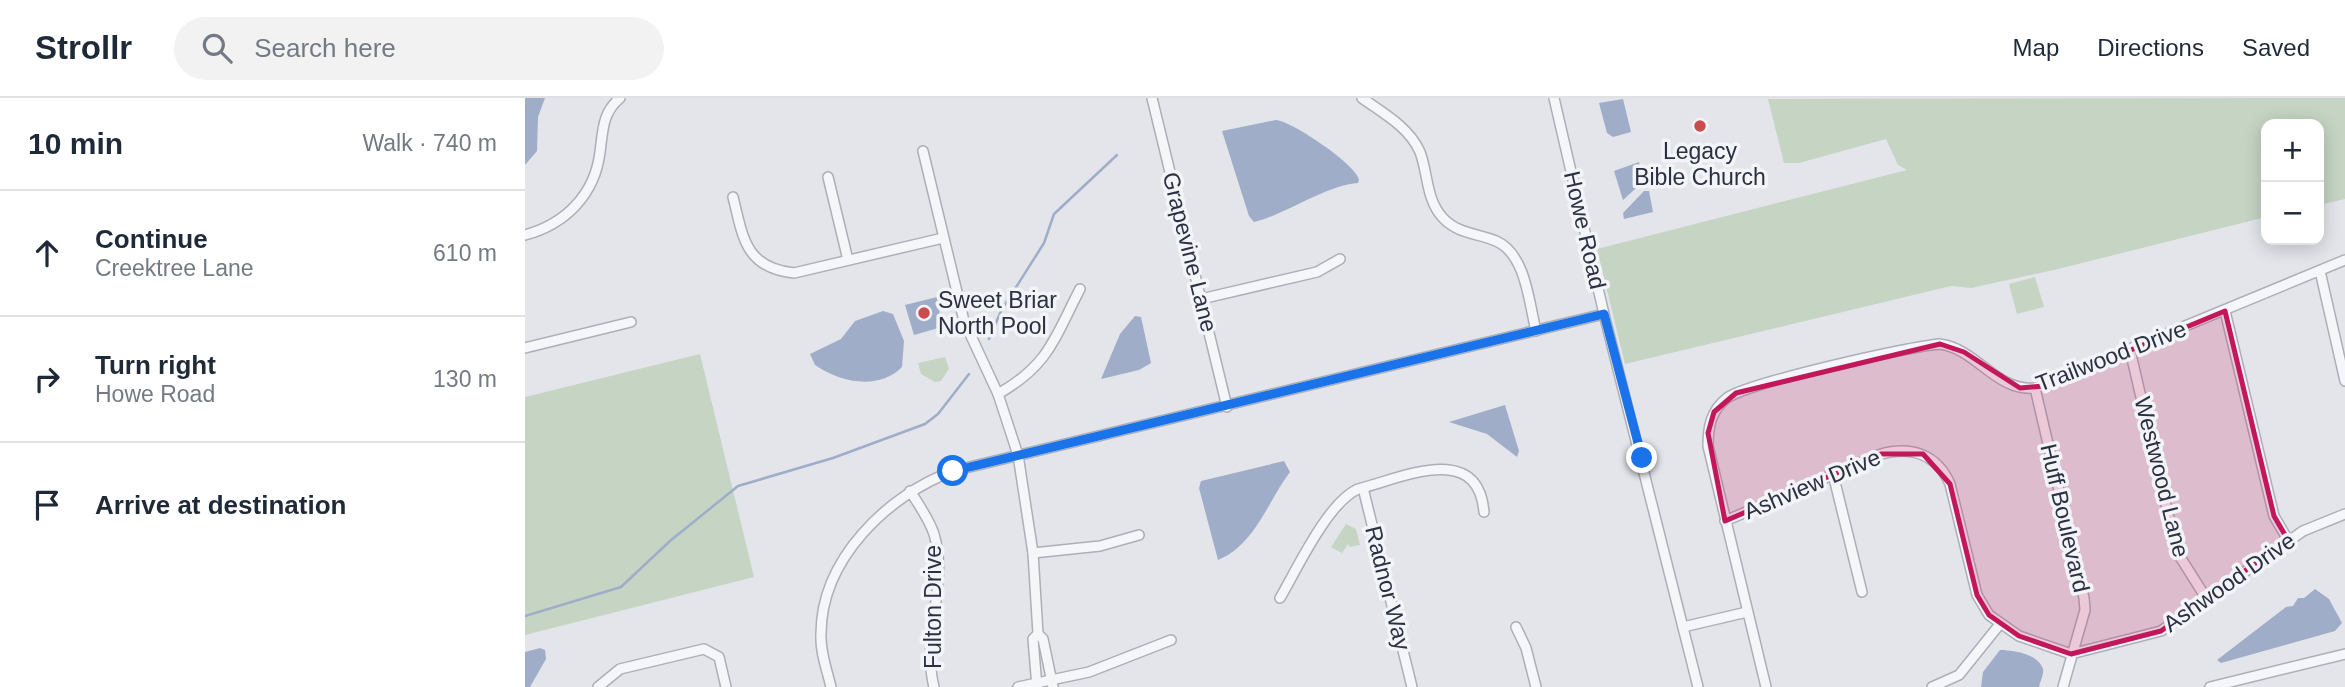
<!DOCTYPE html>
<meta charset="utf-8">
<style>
body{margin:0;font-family:Helvetica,sans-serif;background:#f2f2f3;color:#1f2937}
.controls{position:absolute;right:21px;top:21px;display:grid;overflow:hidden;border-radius:14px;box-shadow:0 4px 18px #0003}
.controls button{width:63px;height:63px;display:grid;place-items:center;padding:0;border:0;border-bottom:2px solid #e0e1e3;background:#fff;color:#1f2937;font:35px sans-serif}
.stop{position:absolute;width:21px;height:21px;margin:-16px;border:5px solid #1a73e8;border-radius:50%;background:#fff}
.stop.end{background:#1a73e8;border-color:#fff;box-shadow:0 2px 7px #0008}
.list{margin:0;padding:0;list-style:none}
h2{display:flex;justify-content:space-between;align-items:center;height:91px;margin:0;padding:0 28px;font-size:30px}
h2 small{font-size:23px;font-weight:400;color:#747a83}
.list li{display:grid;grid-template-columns:46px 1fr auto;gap:21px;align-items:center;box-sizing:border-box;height:126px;padding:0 28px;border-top:2px solid #e0e1e3}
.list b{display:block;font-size:26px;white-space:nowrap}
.list p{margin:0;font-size:23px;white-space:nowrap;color:#747a83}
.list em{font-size:23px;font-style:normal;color:#747a83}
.icon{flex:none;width:38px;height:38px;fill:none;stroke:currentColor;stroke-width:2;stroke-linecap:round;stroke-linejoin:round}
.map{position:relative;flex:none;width:1820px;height:589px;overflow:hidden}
header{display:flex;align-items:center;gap:42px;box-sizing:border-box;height:98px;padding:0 35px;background:#fff;border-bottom:2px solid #e0e1e3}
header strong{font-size:33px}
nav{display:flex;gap:38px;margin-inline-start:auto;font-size:24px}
.search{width:490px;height:63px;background:#f2f2f3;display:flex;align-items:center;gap:18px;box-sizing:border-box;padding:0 24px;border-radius:38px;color:#747a83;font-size:26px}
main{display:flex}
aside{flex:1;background:#fff}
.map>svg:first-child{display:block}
.green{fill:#c6d4c4}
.water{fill:#9fadc9}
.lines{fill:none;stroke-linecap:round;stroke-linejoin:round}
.stream{stroke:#9fadc9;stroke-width:2.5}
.minor-casing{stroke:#acafb8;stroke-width:12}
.minor{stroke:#f5f6f9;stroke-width:9}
.route{stroke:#1a73e8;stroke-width:9}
.marked{fill:#c2185b;fill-opacity:0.2;stroke:#c2185b;stroke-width:5;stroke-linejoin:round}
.poi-dot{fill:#ca4d4d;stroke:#f2f4f8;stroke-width:2.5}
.labels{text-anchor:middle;stroke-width:7;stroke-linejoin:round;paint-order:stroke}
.poi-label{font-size:23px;fill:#2b3042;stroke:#f2f4f8}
.street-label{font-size:23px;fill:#2b3042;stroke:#f2f4f8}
</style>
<header>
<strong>Strollr</strong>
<div class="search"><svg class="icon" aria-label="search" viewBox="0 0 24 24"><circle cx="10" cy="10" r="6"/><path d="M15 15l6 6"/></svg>Search here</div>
<nav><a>Map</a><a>Directions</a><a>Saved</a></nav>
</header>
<main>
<aside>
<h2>10 min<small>Walk · 740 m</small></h2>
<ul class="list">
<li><svg class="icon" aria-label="ahead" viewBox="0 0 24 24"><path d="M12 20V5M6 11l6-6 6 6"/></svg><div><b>Continue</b><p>Creektree Lane</p></div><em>610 m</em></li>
<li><svg class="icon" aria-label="right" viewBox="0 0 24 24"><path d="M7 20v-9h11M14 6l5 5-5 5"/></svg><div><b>Turn right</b><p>Howe Road</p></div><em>130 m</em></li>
<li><svg class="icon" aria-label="arrive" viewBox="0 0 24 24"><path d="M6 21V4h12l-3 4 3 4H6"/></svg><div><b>Arrive at destination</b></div></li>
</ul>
</aside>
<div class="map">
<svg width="1820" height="589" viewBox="0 0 1820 589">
<rect width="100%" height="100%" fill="#e3e5ea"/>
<g class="green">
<path d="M1820 0V101L1794 107V26H1741V119L1529 172 1446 190 1426 188 1100 266 1072 151 1382 72 1373 67 1361 41 1274 65H1259L1243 1Z"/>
<path d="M1510 179 1519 209 1492 216 1484 186Z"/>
<path d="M175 256 229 479 0 537V299Z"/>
<path d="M420 259 424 271 416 283 410 284 396 276 393 265Z"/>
<path d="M821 426 831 431 835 447 825 449 823 446 817 455 806 449Z"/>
</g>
<g class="water">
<path d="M0 0H20L13 19 12 53 0 67Z"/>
<path d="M1098 1 1106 34 1088 39 1082 35 1074 5Z"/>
<path d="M751 22C767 23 833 68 834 82L833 85C801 87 760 117 729 124L724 118 697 33Z"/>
<path d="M1114 64 1119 83 1098 102 1089 73Z"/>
<path d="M1119 93H1124L1128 114 1099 121 1098 115Z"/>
<path d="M412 199 417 229 389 237 380 207Z"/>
<path d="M358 213 368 216 379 243 377 269C353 293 315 284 290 267L285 256 316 241 330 223Z"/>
<path d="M610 218 616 219 626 265 614 272 576 281 595 236Z"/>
<path d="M980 307 994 353 992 359 962 336 924 324Z"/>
<path d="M759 363 765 374C743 403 730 447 693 462L674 390 676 383Z"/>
<path d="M1790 491 1804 501 1817 525 1810 533 1696 565 1692 562 1761 509 1768 508 1773 500H1779Z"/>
<path d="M15 550 20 552 21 561 5 589H0V554Z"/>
<path d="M1475 552C1488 552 1514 556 1518 571 1519 576 1515 584 1514 589H1456L1458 574Z"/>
</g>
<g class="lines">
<g class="stream">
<path d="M464 241 476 213 519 145 529 116 592 57"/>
<path d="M0 518 96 489 145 443 213 388 308 360 400 326 413 316 444 276"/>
</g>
<g class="minor-casing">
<g id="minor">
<path d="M627 0 702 309"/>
<path d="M837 0C858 15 884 29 895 54 903 75 901 102 918 120 933 136 952 135 971 143 1001 156 1004 205 1011 233"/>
<path d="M1029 0 1079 216 1173 589"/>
<path d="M398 53 439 223 473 296 493 357 508 455 513 536 508 541 512 589"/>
<path d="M303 79 323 162"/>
<path d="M208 99C218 139 220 170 269 175L418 140"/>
<path d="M0 137C41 126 70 96 75 54 78 33 77 15 95 0"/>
<path d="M1795 173 1820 283"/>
<path d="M676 201 792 174 815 161"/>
<path d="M1700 213 1749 418 1763 442"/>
<path d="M0 250 106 224"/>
<path d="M1605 252 1652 454 1681 500"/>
<path d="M1510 290 1559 500 1560 512 1538 589"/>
<path d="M473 296C524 267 529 241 555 191"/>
<path d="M1308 376 1337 494"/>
<path d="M838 390 887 589"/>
<path d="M385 393C394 407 404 421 409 436 424 486 396 539 409 589"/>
<path d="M1200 423 1356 356C1386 348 1412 356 1425 386L1452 497 1464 517 1494 538 1546 556 1636 533 1778 433 1820 416"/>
<path d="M508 455 575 448 614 437"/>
<path d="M755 500C772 471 803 404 833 391 877 380 953 343 959 414"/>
<path d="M991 529 1001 550 1011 589"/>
<path d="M1158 529 1222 514"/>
<path d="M513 536 518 541 528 589"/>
<path d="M73 589 95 571 179 551 194 559 201 589"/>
<path d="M306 589C302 572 295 554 296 536 296 461 363 397 428 373L1079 216"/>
<path d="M493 589 564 574 646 542"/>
<path d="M1241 589 1183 348C1183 329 1186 312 1202 300 1223 285 1385 248 1415 246 1452 251 1471 294 1510 290L1820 162"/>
<path d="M1407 589 1434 577 1475 526"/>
<path d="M1685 589 1820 556"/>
</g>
</g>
<use href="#minor" class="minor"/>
</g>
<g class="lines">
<path class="route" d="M428 373 1079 216 1117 360"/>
</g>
<path class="marked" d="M1700 213 1749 418 1763 442 1636 533 1546 556 1494 538 1464 517 1452 497 1425 386 1398 356H1356L1200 423 1183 335 1189 314 1211 295 1415 246 1439 254 1495 290 1519 288Z"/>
<g class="poi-dot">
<circle cx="1175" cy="28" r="7"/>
<circle cx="399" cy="215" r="7"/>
</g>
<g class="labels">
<g class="poi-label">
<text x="1175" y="61">Legacy<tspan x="1175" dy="26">Bible Church</tspan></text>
<text x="413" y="210" text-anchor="start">Sweet Briar<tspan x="413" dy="26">North Pool</tspan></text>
</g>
<g class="street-label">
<text transform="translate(1060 132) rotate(77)" y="8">Howe Road</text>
<text transform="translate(665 154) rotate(76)" y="8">Grapevine Lane</text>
<text transform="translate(1586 258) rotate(-21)" y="8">Trailwood Drive</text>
<text transform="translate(1637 379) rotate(76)" y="8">Westwood Lane</text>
<text transform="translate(1287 386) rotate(-23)" y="8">Ashview Drive</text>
<text transform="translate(1540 420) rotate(77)" y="8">Huff Boulevard</text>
<text transform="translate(1704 484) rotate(-35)" y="8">Ashwood Drive</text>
<text transform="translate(863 490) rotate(76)" y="8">Radnor Way</text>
<text transform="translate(408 509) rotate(-90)" y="8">Fulton Drive</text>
</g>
</g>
</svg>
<div class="controls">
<button>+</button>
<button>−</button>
</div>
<div class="stop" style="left:428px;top:373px"></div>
<div class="stop end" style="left:1117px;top:360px"></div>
</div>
</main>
